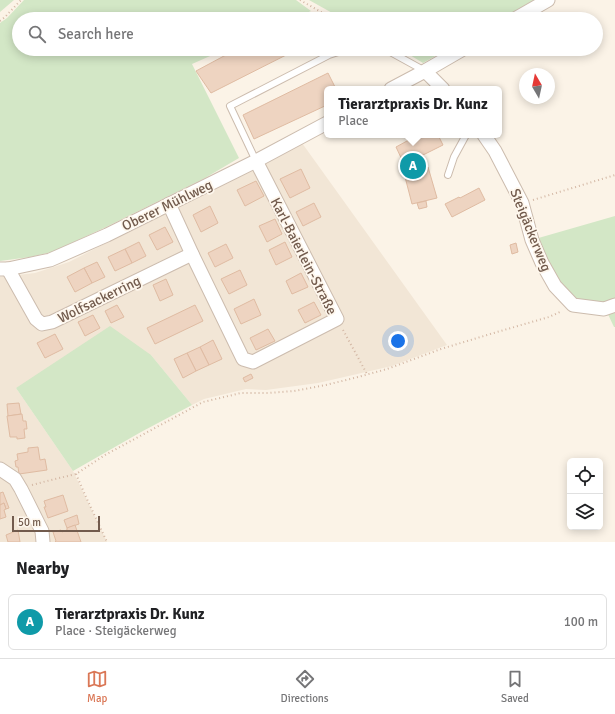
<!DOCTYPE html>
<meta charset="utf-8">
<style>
body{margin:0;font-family:Signika,sans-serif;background:#f2f2f2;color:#202124}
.controls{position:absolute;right:12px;bottom:12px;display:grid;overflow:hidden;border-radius:6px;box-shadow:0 2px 10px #0003}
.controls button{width:36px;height:36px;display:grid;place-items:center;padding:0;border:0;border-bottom:1px solid #e0e0e0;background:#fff;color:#202124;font:20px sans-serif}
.compass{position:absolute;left:519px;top:68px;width:36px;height:36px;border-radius:50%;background:#fff;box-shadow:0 2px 10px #0003;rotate:351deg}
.scale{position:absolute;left:12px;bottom:10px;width:88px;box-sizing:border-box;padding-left:4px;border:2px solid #725b4d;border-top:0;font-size:11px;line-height:14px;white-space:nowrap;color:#725b4d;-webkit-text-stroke:3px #fef7ed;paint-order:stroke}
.you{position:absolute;left:398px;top:341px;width:14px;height:14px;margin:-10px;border:3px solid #fff;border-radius:50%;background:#1a73e8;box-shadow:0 0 0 6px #1a73e833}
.badge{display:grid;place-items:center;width:26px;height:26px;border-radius:50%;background:#da7756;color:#fff;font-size:13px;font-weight:700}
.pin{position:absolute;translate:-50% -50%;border:2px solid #fff;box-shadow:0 1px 4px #0006}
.popup{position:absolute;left:324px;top:86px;width:178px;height:52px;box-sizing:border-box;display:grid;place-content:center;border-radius:6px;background:#fff;filter:drop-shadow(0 1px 3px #0005);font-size:13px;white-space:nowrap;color:#757577}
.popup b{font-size:15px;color:#202124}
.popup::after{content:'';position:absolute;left:50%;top:100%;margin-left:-8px;border:8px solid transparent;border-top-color:#fff}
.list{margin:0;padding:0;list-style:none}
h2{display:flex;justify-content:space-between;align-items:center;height:52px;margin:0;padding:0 16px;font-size:17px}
h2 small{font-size:13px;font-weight:400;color:#757577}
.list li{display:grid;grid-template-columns:26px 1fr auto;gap:12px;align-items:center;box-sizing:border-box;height:56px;margin:0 8px 8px;padding:0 8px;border:1px solid #e0e0e0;border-radius:6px}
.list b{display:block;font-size:15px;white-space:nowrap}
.list p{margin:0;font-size:13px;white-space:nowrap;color:#757577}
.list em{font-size:13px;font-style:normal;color:#757577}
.icon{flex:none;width:22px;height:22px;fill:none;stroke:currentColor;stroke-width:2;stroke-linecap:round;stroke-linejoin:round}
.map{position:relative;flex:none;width:615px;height:542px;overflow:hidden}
.search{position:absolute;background:#fff;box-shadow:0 2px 10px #0003;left:12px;right:12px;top:12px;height:44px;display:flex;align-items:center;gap:10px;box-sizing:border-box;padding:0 14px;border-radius:22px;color:#757577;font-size:15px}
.sheet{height:116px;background:#fff}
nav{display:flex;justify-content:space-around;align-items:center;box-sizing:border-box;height:56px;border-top:1px solid #e0e0e0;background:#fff;font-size:11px;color:#757577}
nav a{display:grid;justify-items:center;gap:2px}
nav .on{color:#da7756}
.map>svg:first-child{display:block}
.residential{fill:#f2e6d6}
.green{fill:#d3e7c6}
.building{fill:#eed4c1;stroke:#dfbba2}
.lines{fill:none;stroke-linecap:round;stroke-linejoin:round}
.lane-casing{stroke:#ccbcae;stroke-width:8}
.street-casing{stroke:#ccbcae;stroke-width:15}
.path{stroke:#d3b7a4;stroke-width:2;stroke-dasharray:1 3;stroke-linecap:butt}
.lane{stroke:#fff;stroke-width:6}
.street{stroke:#fff;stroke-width:13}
.labels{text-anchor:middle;stroke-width:3.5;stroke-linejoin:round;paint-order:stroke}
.street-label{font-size:14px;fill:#725b4d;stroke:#fef7ed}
</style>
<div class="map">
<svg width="615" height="542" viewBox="0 0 615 542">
<rect width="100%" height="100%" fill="#fbf3e7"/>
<path class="residential" d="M302 143 447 345 392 366 318 383 266 390 246 389 204 399 192 405 151 355 16 388 73 471 107 542H0V277L35 273 69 262Z"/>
<g class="green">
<path d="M0 0H14L0 12Z"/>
<path d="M24 0H296L311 11 293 19H19V49H226L192 64 239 158 205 178 104 228 52 252 30 257 0 261V23L7 18Z"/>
<path d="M309 0H534L501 19H343Z"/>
<path d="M400 49H448L423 63Z"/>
<path d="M615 216V327H614L606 310 576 299 564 291 535 239Z"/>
<path d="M110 326 151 355 192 405 141 432 73 471 16 388Z"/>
</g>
<g class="building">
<path d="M237 49H295L296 50 211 93 196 71Z"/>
<path d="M328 73 336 89H327V105L254 139 243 115Z"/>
<path d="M418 135H438L443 145 415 159 417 170 428 167 437 198 412 204 404 173 412 171 409 161 404 164 396 147Z"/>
<path d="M301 169 310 188 290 198 280 179Z"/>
<path d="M256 181 264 196 245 206 237 190Z"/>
<path d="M479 188 485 200 452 217 445 204 459 197 460 198Z"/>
<path d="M426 201 427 207 419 209 417 203Z"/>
<path d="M314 203 321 217 303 226 296 212Z"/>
<path d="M210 206 218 223 201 232 193 215Z"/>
<path d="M275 219 282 234 267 242 259 226Z"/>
<path d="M165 227 173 242 157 250 149 235Z"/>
<path d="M139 242 146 256 132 263 125 249Z"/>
<path d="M285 242 292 257 276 265 269 250Z"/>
<path d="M516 243 518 252 512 254 510 245Z"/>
<path d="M226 244 233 258 215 267 208 253Z"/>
<path d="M125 249 132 263 115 271 108 257Z"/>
<path d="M97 262 105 277 92 283 84 268Z"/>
<path d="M84 268 92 283 75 292 67 277Z"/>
<path d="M240 270 247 285 229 294 221 279Z"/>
<path d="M301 273 308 287 292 294 286 281Z"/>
<path d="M166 279 173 295 160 301 153 285Z"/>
<path d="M254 299 261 315 241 324 234 309Z"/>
<path d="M314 302 321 315 305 323 298 310Z"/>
<path d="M117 305 124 317 111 323 105 311Z"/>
<path d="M195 305 203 321 155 344 147 328Z"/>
<path d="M93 315 100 328 85 336 78 322Z"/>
<path d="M268 329 275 341 256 350 250 338Z"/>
<path d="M55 334 63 349 45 358 37 343Z"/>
<path d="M213 340 222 359 209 365 200 347Z"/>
<path d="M200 347 209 365 196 371 187 353Z"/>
<path d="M187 353 196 371 183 378 174 359Z"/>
<path d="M251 374 253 378 245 382 243 378Z"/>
<path d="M19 403 21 414 8 416 7 404Z"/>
<path d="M22 414 23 421H26L27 429H24L25 438 17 439V437H10L7 416Z"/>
<path d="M38 447 40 460 45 459 47 470 19 474 18 467H16L15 461 18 460 17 454 28 452V448Z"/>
<path d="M3 492 9 508 6 509 4 503 0 505V493Z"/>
<path d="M63 495 68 511 48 518 44 507H46L44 501Z"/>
<path d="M4 503 6 509 4 510 6 517 0 519V505Z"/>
<path d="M77 515 79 524 67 528 64 520Z"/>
<path d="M75 525 81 542H55L56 541 53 532 61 530 62 532 67 530V528Z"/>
<path d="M18 530 20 542H8L6 535Z"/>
</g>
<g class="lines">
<g class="lane-casing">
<g id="lane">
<path d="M385 49 425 71"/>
<path d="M256 161 230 106 329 55 348 49"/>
<path d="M448 175 454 157 466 135"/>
</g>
</g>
<g class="street-casing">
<g id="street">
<path d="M515 19 548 0"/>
<path d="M425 71 443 89"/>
<path d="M391 89 425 71 463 49"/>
<path d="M484 135 495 151 522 203 532 240 542 263 555 286 573 305 604 309 615 305"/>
<path d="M169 204 192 254 243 359 253 362 337 319 256 161"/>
<path d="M0 269H8L50 260 107 235 256 161 327 123"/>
<path d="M8 269 36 319 42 324 52 322 192 254"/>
<path d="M0 469 15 479 21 489 42 531 43 542"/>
</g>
</g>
<g class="path">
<path d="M300 0 333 19"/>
<path d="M0 21 5 17 21 0"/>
<path d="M533 200 615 175"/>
<path d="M343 330 367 374"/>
<path d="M76 474 86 497 107 542"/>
<path d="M32 485 47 481 76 474 105 455 203 402 241 393H268L294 391 326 385 358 377 387 369 441 349 497 332 549 317 562 311"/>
</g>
<use href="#lane" class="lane"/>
<use href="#street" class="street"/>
</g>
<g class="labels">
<g class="street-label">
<text transform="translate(167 205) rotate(-26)" y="5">Oberer Mühlweg</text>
<text transform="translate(531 230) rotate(68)" y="5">Steigäckerweg</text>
<text transform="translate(304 256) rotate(63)" y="5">Karl-Baierlein-Straße</text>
<text transform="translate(99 299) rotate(-26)" y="5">Wolfsackerring</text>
</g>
</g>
</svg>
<div class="controls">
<button><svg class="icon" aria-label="locate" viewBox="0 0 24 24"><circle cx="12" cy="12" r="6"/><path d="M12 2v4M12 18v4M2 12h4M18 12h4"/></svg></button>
<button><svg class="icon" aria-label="layers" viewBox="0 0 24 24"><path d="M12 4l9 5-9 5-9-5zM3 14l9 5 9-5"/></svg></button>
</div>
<svg class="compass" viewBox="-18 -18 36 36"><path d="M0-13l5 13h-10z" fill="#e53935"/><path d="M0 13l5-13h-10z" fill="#757577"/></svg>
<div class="scale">50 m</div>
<div class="you"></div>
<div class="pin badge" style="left:413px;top:166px;background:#0f9aa8">A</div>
<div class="popup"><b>Tierarztpraxis Dr. Kunz</b>Place</div>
<div class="search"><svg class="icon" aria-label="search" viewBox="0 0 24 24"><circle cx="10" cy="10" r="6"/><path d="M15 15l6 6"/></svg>Search here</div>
</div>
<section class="sheet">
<h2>Nearby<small></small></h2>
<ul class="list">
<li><span class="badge" style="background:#0f9aa8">A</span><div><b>Tierarztpraxis Dr. Kunz</b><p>Place · Steigäckerweg</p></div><em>100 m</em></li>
</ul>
</section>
<nav>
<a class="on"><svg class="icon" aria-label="map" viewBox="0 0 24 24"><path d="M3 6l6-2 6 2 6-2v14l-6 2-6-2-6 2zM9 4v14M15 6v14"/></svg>Map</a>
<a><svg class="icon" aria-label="directions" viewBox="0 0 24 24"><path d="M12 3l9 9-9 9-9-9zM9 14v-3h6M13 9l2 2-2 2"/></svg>Directions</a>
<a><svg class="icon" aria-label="saved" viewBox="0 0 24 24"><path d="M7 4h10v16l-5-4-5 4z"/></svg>Saved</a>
</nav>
